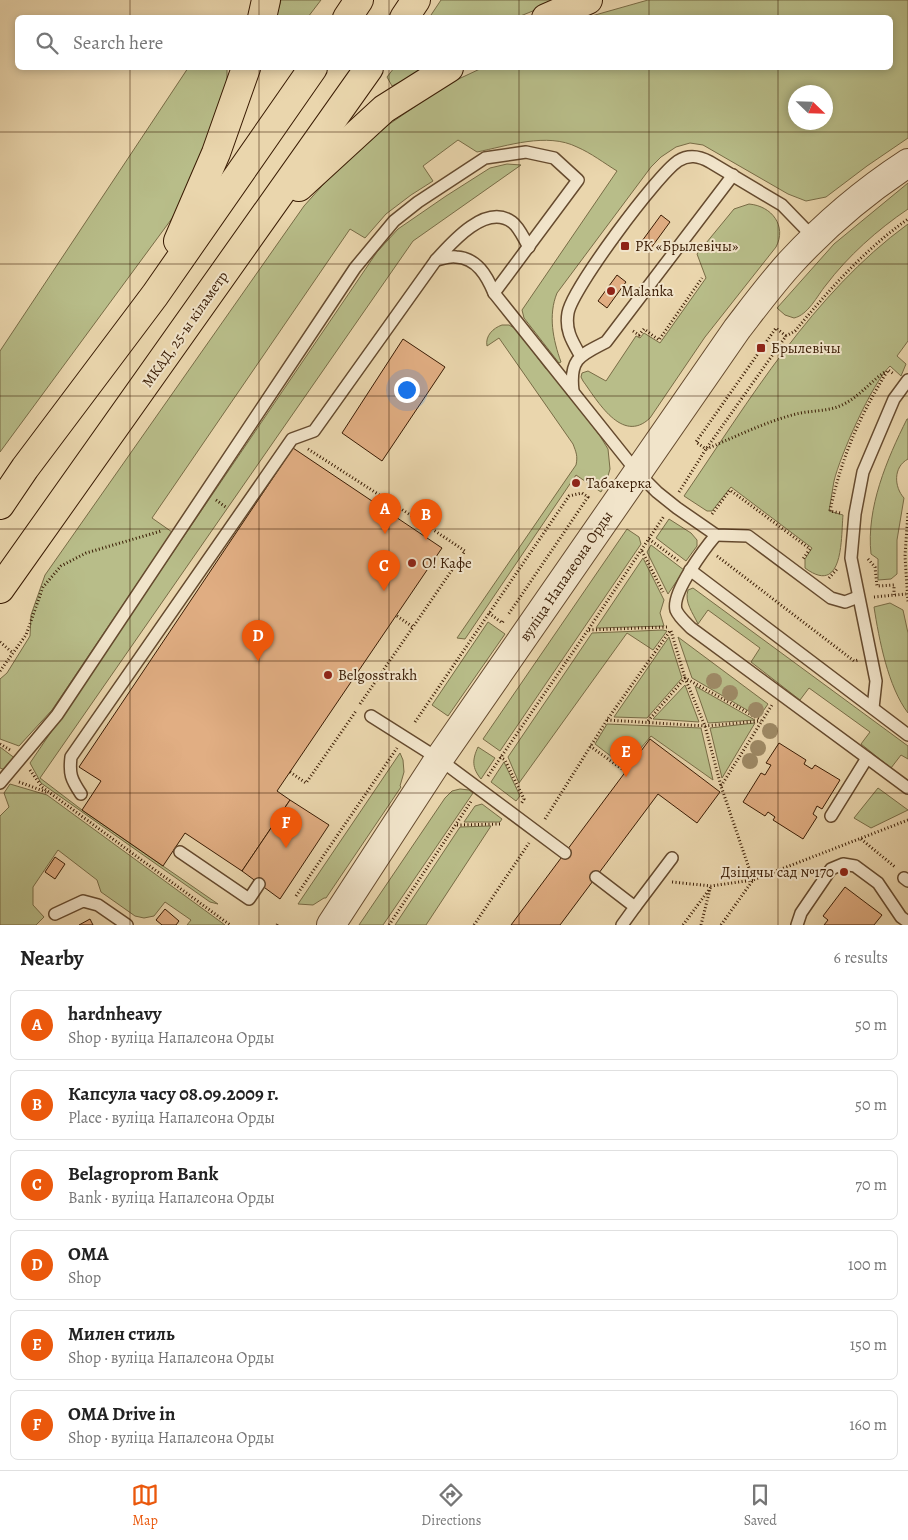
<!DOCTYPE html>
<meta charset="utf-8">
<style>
body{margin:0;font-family:Alegreya,serif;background:#f2f2f2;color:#222}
.compass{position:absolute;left:788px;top:85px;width:45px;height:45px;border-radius:50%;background:#fff;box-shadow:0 2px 8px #0003;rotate:113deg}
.you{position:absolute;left:406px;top:389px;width:18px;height:18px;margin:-12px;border:4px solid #fff;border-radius:50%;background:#1a73e8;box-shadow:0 0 0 8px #1a73e833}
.badge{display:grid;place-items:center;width:32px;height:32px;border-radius:50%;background:#ea580c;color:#fff;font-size:16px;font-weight:700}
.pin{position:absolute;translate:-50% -41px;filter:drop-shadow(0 1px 2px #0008)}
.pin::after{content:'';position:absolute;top:26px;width:18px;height:15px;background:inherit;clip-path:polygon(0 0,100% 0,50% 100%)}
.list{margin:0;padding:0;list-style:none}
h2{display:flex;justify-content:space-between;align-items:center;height:65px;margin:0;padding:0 20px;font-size:21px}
h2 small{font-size:16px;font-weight:400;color:#767676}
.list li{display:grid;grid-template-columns:32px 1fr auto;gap:15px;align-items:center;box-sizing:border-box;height:70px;margin:0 10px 10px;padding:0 10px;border:1px solid #e0e0e0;border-radius:8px}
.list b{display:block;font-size:19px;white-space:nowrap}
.list p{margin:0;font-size:16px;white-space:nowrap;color:#767676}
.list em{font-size:16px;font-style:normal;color:#767676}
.icon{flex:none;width:28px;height:28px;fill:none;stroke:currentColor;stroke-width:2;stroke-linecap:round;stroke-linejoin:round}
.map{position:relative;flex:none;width:908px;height:925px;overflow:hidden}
.search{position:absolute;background:#fff;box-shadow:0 2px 8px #0003;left:15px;right:15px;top:15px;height:55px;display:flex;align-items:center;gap:12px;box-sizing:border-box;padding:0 18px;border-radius:8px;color:#767676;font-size:19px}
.sheet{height:545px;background:#fff}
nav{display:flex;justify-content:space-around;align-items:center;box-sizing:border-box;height:70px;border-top:1px solid #e0e0e0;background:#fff;font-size:14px;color:#767676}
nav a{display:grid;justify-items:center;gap:2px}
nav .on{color:#ea580c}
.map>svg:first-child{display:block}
.green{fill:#b8bd89;stroke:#786c46;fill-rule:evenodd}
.building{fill:#e1ae83;stroke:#391b03}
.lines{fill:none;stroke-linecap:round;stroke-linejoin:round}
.service-casing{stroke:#654a2e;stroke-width:14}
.tertiary-casing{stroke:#654a2e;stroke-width:30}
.trunk-casing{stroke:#391b03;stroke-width:30}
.path{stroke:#391b03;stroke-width:3;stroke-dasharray:1 2.5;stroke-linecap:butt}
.service{stroke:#f1e4ca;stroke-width:11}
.tertiary{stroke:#f1e4ca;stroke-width:28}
.trunk{stroke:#ead6ad;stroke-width:28}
.tree{fill:#9e8a66}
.grid{fill:none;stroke:#391b03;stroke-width:1;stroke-opacity:0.55}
.poi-dot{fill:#8f2418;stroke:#f1e4ca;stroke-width:2}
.labels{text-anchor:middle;stroke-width:4;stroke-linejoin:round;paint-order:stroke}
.poi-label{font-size:15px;fill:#391b03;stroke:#f1e4ca;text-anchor:start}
.street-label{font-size:15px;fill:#391b03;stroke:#f1e4ca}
</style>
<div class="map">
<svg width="908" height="925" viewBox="0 0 908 925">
<rect width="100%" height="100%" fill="#ead6ad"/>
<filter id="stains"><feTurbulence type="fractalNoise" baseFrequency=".004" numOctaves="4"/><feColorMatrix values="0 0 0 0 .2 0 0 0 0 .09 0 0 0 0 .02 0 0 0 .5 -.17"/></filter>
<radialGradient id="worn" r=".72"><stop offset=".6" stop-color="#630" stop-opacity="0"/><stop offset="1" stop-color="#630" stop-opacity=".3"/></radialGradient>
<g class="green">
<path d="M281 0H321L308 17H276Z"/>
<path d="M441 0H560L518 17 429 18Z"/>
<path d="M648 0H908V138L867 166 826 197 806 201 788 194 703 145 690 143 676 147 661 157 651 167 557 293C548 315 553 340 561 362L559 363 524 318 522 310 617 171C604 163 591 153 577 147 547 132 507 146 477 152L458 140 423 166 433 181 411 195 386 214 365 238 350 229 152 518 172 532 52 710 19 746 0 739V679L7 673 30 636 31 615 45 575 304 206 338 168 388 125 448 84 482 68H890V18L588 17ZM796 92H826V122H796Z"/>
<path d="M188 68H227V81L189 189 173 217 0 452V351Z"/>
<path d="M394 68H429L392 86 387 77Z"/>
<path d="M507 164 521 165 413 241 40 778 82 810 218 904 210 902 41 783 30 763 377 252 398 229 446 196 490 168Z"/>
<path d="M908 183V209C877 230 848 256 826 285 817 296 808 315 794 318L785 315 777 308 834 244Z"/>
<path d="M749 204C772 206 787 226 776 247L705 337 650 418C622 445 597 400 583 381L581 377 582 373 588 371 606 381 636 336 640 338 644 333 660 343 706 278 697 254 734 209Z"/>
<path d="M908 224V341L897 356 906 364 901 376 890 366C872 383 840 456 834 481 832 491 831 501 829 511L843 515C841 537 844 597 805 568V559L812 548 731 487 712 511H707L684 496C749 401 813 293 908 224Z"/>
<path d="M502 325H509L516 329 546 369 548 368 600 436 608 449 610 469 606 483 601 492 576 475 465 639 457 638 576 465C578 456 576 452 573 444L499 338 487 346C485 336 493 328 502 325Z"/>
<path d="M907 419H908V459C893 467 894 487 904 498L897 540V574L891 579 878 580V559L871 554C866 508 887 459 907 419Z"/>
<path d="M669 519 691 533 697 540V546L686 561 656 538Z"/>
<path d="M627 529 639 537 641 544 500 751 483 739Z"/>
<path d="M651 545 684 570 668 594 647 552Z"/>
<path d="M643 558 664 600 660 613 664 626 596 628Z"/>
<path d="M693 588 908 746V759L901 755 891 768 861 744 870 732 809 688 800 700 751 662 760 648 708 610 698 624C693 613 684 602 688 590Z"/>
<path d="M890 603 903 610 908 633V713C888 687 879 639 874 607Z"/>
<path d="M488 622 505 634 448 716 432 705Z"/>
<path d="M663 630 667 631 653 650 627 633 519 783 508 757 592 633Z"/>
<path d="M669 637 682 678 647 718 614 717Z"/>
<path d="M678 637 768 704 759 717 692 678Z"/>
<path d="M685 685 699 722 653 719Z"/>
<path d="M695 686 755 720 708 723Z"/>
<path d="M755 723 722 778 710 728Z"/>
<path d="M607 724 701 728 713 780 651 736 625 767 595 744Z"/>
<path d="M0 747 16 759 5 770 0 768Z"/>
<path d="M478 747 495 758 481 779C472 768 472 760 478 747Z"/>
<path d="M400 753 403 760 404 772 400 786 401 787 326 898H324L313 905 298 904Z"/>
<path d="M504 762 520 796 516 801 491 782Z"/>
<path d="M10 784 47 795 225 925H187L191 920 165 902 154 916 144 918 135 916 101 892 97 880 58 850 33 887V905L44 917 36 925H0V816L9 807 4 793Z"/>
<path d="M878 788 908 810 871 828 854 818Z"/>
<path d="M460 789 469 790 473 793 383 925H359L445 798 452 791Z"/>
<path d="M482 804 502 819 500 822H464L475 806Z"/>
<path d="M491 826 426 925H395L460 827Z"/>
</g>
<g class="building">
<path d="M661 215 670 222 651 248 642 241Z"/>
<path d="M617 275 626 282 607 308 598 301Z"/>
<path d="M403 339 445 367 382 461 342 433Z"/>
<path d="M293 448 442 548 277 791 290 800 242 871 185 833 163 866 82 810 101 781 79 767Z"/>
<path d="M650 739 720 792 697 823 658 794 560 925H511Z"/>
<path d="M779 743 806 760 804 764 812 769 815 765 840 780 822 809 817 806 813 814 817 817 803 839 773 820 775 817 768 812 765 816 743 802 761 773 765 775 771 765 766 763Z"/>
<path d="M290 800 329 825 280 899 242 871Z"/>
<path d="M55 857 65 864 55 879 45 872Z"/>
<path d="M845 887 882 915 874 925H824L828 920 823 916Z"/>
<path d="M165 909 179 921 176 925H162L156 920Z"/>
<path d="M90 919 93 925H79Z"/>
</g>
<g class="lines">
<g class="service-casing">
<g id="service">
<path d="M529 247C524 239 519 227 512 222 486 203 452 242 436 260 442 259 449 256 456 257 477 258 487 276 494 293L637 472 657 492 677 508 716 535 748 536 831 598 845 602 858 597"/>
<path d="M580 355C572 341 565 330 568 313 572 289 657 175 678 161 689 154 699 156 710 162L782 205 814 238"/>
<path d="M573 391C569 358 581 355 606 342L733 175"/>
<path d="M716 535C705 548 671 593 676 610 679 617 685 622 691 628L908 788"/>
<path d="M690 570 908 735"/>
<path d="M873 708 876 681 851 558 855 514 863 472 894 399 908 380"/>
<path d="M371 716 439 759 565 853"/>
<path d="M0 783 57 715 355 268 394 221 418 202 485 158 526 152 554 158 578 180 494 293"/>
<path d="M81 794C71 779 69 774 71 757L292 439 314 431 436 260"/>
<path d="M831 816 867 758"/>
<path d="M180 852 249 899 259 884"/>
<path d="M596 877 635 907 622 925"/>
<path d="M904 878 908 881"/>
<path d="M635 907 672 858"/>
<path d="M55 914 83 901 98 905 127 925"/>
<path d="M797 925 801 913 831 869 843 864 855 866 878 883 901 917 908 922"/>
</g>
</g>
<g class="tertiary-casing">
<path id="tertiary" d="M331 925 439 759 737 329C754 307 771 284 790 263 825 225 865 191 908 163"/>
</g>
<g class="trunk-casing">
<g id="trunk">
<path d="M262 18 266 0"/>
<path d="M347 18 359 0"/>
<path d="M404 18 416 0"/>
<path d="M546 18 588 0"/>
<path d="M299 187 384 109 449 68"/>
<path d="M178 241 216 153 246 68"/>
<path d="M0 505 25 468 155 295 313 68"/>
<path d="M0 589 369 68"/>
</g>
</g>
<g class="path">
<path d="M633 331 639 335 644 329 659 340 702 278"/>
<path d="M786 336 776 328 696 442 706 449C735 437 765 422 796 414 812 410 829 412 844 404 860 396 871 381 886 371"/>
<path d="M308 449 426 525 421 533"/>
<path d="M679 492 706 449 786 336 795 331C829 290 864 250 908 219"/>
<path d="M216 500 227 508"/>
<path d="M840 513 830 511C841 458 860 415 888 370L894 374"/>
<path d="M908 513 905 556 908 602"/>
<path d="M712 514 730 490 810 549 803 559"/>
<path d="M649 539 680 562"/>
<path d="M642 551 663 592"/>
<path d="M717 556 854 661 858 660"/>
<path d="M868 559 875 567 877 586 894 585V595"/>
<path d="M829 578 838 568"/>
<path d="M874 597 906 594"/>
<path d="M489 613 502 623 504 620"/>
<path d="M397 616 413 627 465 551 426 525"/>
<path d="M589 630 667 627"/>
<path d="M671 631 685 678 705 726 721 786 753 880 711 886 672 882"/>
<path d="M0 642 13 653"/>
<path d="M0 671 26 635 43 587 61 566 86 553 161 531"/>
<path d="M360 704 413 627"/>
<path d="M607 720 705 726 761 721"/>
<path d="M648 721 685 678 761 720"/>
<path d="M415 722 569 496 582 493 588 497 508 615"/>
<path d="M0 744 10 750"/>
<path d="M590 746 626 772"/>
<path d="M500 757 505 760 524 799 521 804"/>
<path d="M30 770 42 787 230 925"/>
<path d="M290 772 306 783 356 711"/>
<path d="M488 776 588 630 664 516"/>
<path d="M19 782 46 792"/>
<path d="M721 786 772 705"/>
<path d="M545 819 607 720 670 631"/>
<path d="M457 825 500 824"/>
<path d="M861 839 895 867"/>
<path d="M296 896 397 748"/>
<path d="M277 925 278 923"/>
<path d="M389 925 472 800"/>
<path d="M474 925 529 843"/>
<path d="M683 925 711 887"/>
<path d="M701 925 710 889"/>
<path d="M721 925 753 880 908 820"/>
</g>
<use href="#service" class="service"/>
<use href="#tertiary" class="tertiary"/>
<use href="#trunk" class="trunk"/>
</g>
<g class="tree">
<circle cx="714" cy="681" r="8"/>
<circle cx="730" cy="693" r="8"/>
<circle cx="756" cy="710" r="8"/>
<circle cx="770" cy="731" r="8"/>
<circle cx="758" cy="748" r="8"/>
<circle cx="750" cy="761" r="8"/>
</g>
<path class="grid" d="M130 0V18M259 0V18M389 0V18M519 0V18M649 0V18M778 0V18M130 68V925M259 68V925M389 68V925M519 68V925M649 68V925M778 68V925M0 132H908M0 264H908M0 396H908M0 529H908M0 661H908M0 793H908"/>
<g class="poi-dot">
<rect x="620" y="241" width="10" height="10" rx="2.5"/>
<circle cx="611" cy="291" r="5"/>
<rect x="756" y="343" width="10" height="10" rx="2.5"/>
<circle cx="576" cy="483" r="5"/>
<circle cx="412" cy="563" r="5"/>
<circle cx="328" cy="675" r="5"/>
<circle cx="844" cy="872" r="5"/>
</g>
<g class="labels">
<g class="poi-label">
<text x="635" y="251">РК «Брылевічы»</text>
<text x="621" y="296">Malanka</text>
<text x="771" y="353">Брылевічы</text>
<text x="586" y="488">Табакерка</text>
<text x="422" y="568">О! Кафе</text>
<text x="338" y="680">Belgosstrakh</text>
<text x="834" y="877" text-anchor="end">Дзіцячы сад №170</text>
</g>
<g class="street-label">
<text transform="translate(185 329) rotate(-55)" y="5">МКАД, 25-ы кіламетр</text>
<text transform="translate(566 576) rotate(-56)" y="5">вуліца Напалеона Орды</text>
</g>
</g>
<rect width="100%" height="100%" filter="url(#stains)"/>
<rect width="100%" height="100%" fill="url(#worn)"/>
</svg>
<svg class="compass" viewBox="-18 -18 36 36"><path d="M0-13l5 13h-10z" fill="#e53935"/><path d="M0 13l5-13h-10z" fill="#767676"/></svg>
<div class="you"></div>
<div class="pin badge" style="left:385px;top:534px">A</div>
<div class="pin badge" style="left:426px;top:540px">B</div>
<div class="pin badge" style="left:384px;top:591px">C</div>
<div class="pin badge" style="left:258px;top:661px">D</div>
<div class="pin badge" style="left:626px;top:777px">E</div>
<div class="pin badge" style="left:286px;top:848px">F</div>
<div class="search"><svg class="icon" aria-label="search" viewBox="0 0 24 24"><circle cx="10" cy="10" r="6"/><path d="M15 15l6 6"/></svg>Search here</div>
</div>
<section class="sheet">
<h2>Nearby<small>6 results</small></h2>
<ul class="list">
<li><span class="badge">A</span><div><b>hardnheavy</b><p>Shop · вуліца Напалеона Орды</p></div><em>50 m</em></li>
<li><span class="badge">B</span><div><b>Капсула часу 08.09.2009 г.</b><p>Place · вуліца Напалеона Орды</p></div><em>50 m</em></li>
<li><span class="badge">C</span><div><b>Belagroprom Bank</b><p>Bank · вуліца Напалеона Орды</p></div><em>70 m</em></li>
<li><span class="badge">D</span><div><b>ОМА</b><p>Shop</p></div><em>100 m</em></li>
<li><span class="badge">E</span><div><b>Милен стиль</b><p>Shop · вуліца Напалеона Орды</p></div><em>150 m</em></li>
<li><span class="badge">F</span><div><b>OMA Drive in</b><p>Shop · вуліца Напалеона Орды</p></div><em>160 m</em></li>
</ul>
</section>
<nav>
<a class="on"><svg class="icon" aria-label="map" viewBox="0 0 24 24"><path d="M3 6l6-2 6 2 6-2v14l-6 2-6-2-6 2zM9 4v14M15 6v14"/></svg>Map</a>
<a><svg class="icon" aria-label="directions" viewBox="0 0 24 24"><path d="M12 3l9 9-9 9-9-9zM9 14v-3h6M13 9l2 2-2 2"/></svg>Directions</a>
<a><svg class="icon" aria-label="saved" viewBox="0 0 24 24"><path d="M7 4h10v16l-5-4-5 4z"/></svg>Saved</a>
</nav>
